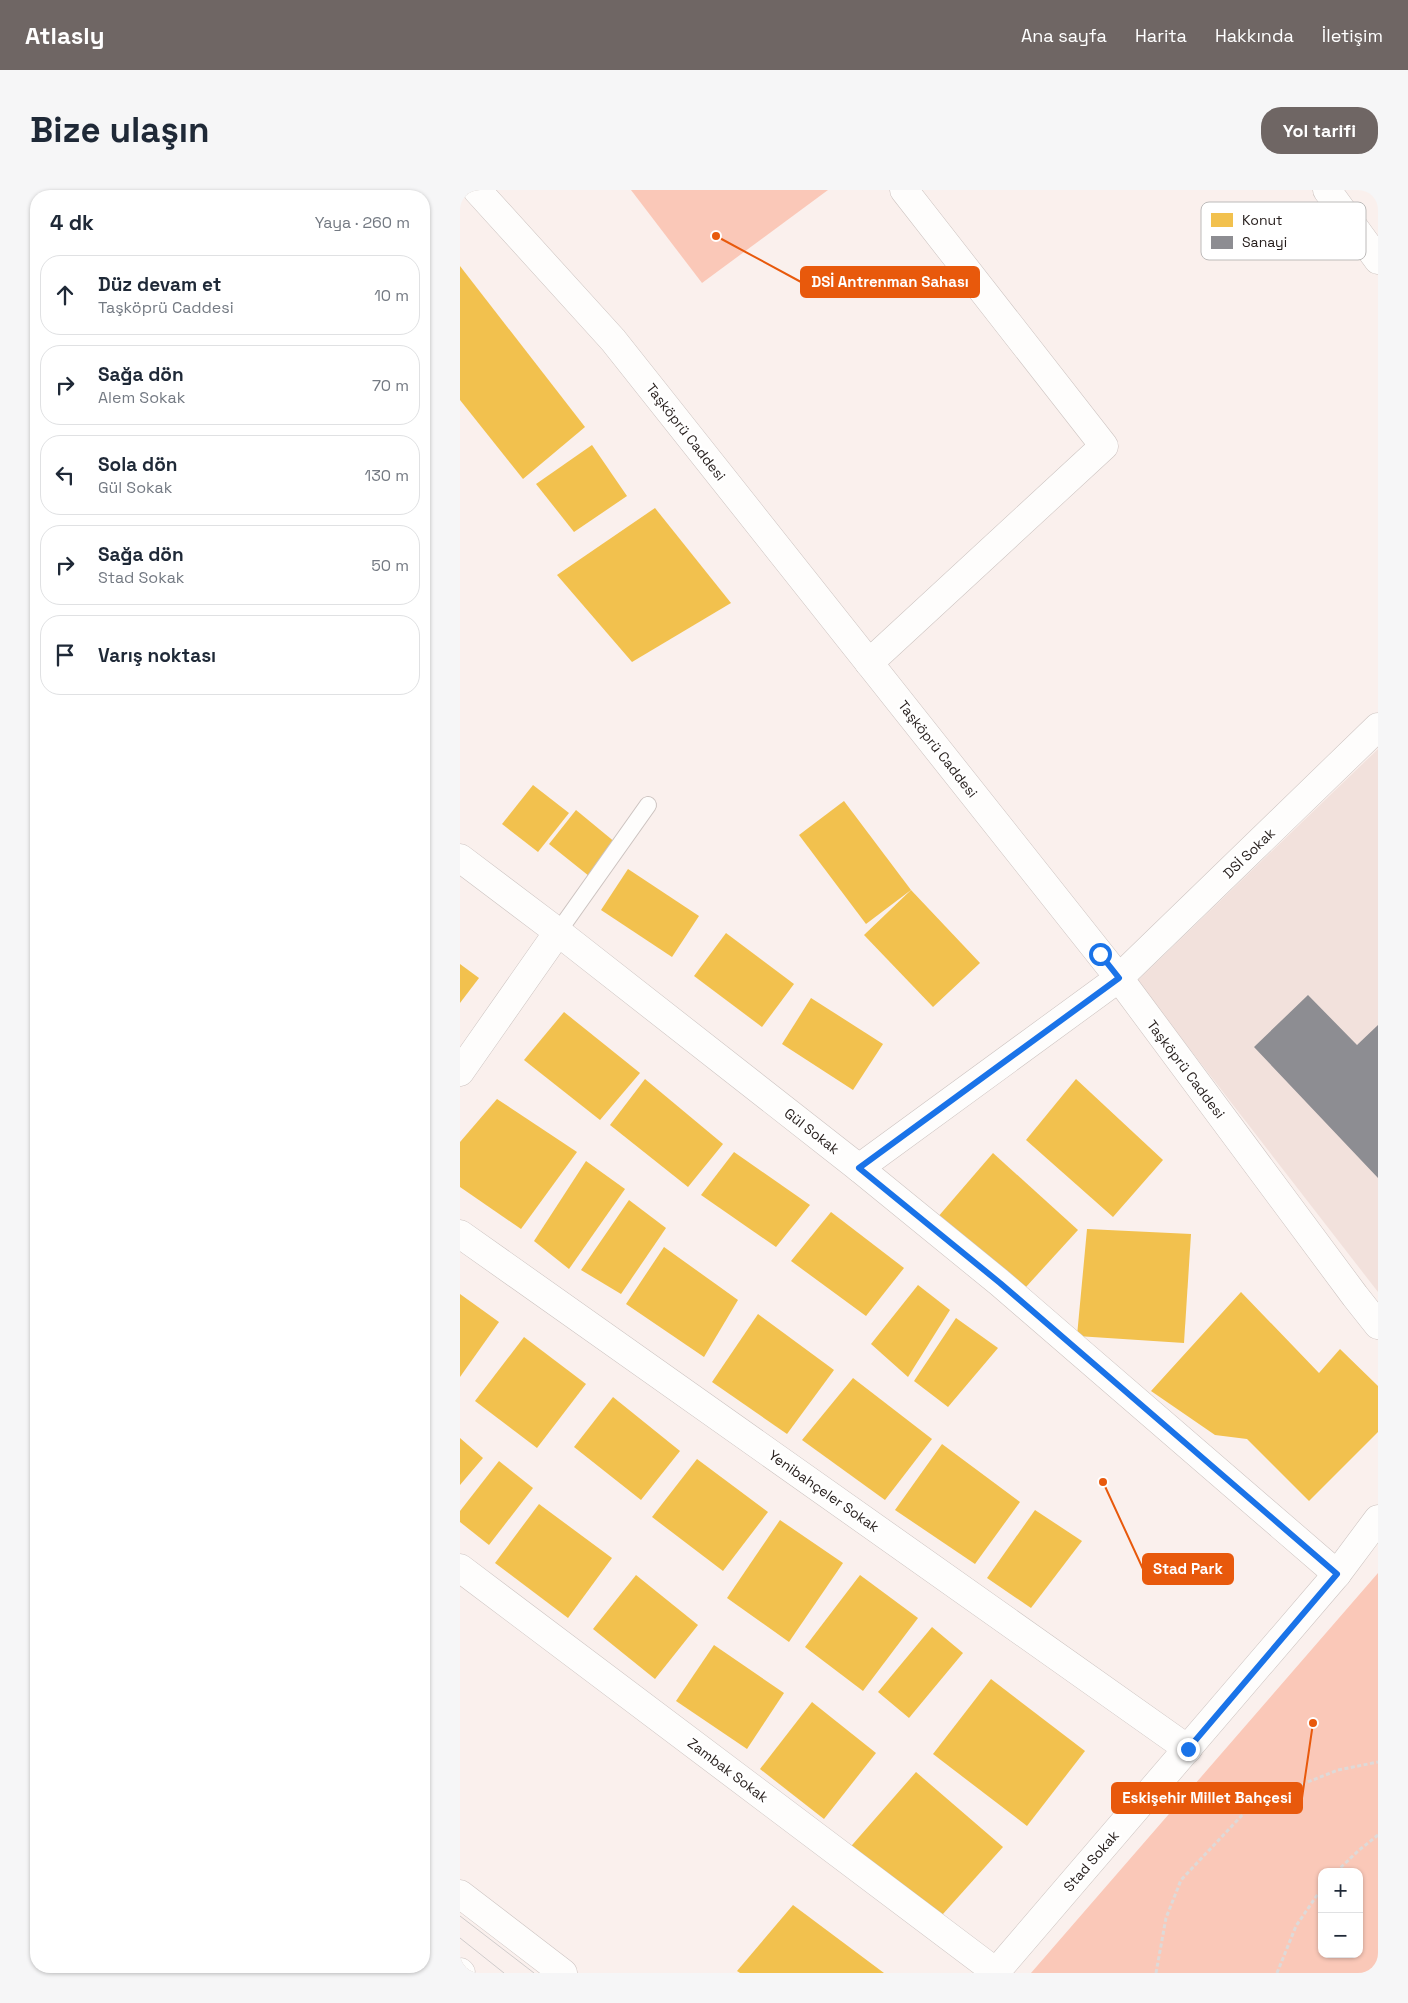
<!DOCTYPE html>
<html lang="tr">
<meta charset="utf-8">
<style>
body{margin:0;font-family:"Space Grotesk",sans-serif;background:#f6f6f7;color:#1f2937}
.controls{position:absolute;right:15px;bottom:15px;display:grid;overflow:hidden;border-radius:10px;box-shadow:0 1px 4px #0004}
.controls button{width:45px;height:45px;display:grid;place-items:center;padding:0;border:0;border-bottom:1px solid #e0e1e3;background:#fff;color:#1f2937;font:25px sans-serif}
.stop{position:absolute;width:15px;height:15px;margin:-11px;border:4px solid #1a73e8;border-radius:50%;background:#fff}
.stop.end{background:#1a73e8;border-color:#fff;box-shadow:0 1px 5px #0008}
.list{margin:0;padding:0;list-style:none}
h2{display:flex;justify-content:space-between;align-items:center;height:65px;margin:0;padding:0 20px;font-size:21px}
h2 small{font-size:16px;font-weight:400;color:#747a83}
.list li{display:grid;grid-template-columns:32px 1fr auto;gap:15px;align-items:center;box-sizing:border-box;height:80px;margin:0 10px 10px;padding:0 10px;border:1px solid #e0e1e3;border-radius:20px}
.list b{display:block;font-size:19px;white-space:nowrap}
.list p{margin:0;font-size:16px;white-space:nowrap;color:#747a83}
.list em{font-size:16px;font-style:normal;color:#747a83}
.icon{flex:none;width:28px;height:28px;fill:none;stroke:currentColor;stroke-width:2;stroke-linecap:round;stroke-linejoin:round}
.map{position:relative;flex:none;width:918px;height:1783px;overflow:hidden;border-radius:20px}
header{display:flex;align-items:center;gap:30px;box-sizing:border-box;height:70px;padding:0 25px;background:#6f6664;color:#fff}
header strong{font-size:24px}
nav{display:flex;gap:28px;margin-inline-start:auto;font-size:18px}
.intro{display:flex;align-items:center;justify-content:space-between;box-sizing:border-box;height:120px;padding:0 30px}
h1{margin:0;font-size:35px}
.button{padding:12px 22px;border-radius:20px;background:#6f6664;color:#fff;font-size:18px;font-weight:700}
main{display:flex;gap:30px;padding:0 30px}
aside{flex:1;background:#fff;border-radius:20px;box-shadow:0 1px 4px #0004}
.map>svg:first-child{display:block}
.built{fill:#f2e1dc}
.green{fill:#fac8b8;fill-rule:evenodd}
.homes{fill:#f2c14e}
.industry{fill:#8d8d92}
.lines{fill:none;stroke-linecap:round;stroke-linejoin:round}
.service-casing{stroke:#ccc3c0;stroke-width:18}
.minor-casing{stroke:#ccc3c0;stroke-width:29}
.secondary-casing{stroke:#ccc3c0;stroke-width:29}
.path{stroke:#dddad9;stroke-width:3;stroke-dasharray:4 2.5;stroke-linecap:butt}
.service{stroke:#fefdfc;stroke-width:16}
.minor{stroke:#fefdfc;stroke-width:28}
.secondary{stroke:#fefdfc;stroke-width:28}
.tram{stroke:#cfcbcb;stroke-width:1}
.route{stroke:#1a73e8;stroke-width:6}
.labels{text-anchor:middle;stroke-width:5;stroke-linejoin:round;paint-order:stroke}
.street-label{font-size:14px;fill:#241c1a;stroke:#fff}
.key{fill:#fff;stroke:#bdbbba;stroke-width:1}
.key-label{font-size:14px;fill:#241c1a}
.leader{fill:none;stroke:#e8590c;stroke-width:2}
.callout-dot{fill:#e8590c;stroke:#fff;stroke-width:2}
.callout{fill:#e8590c;stroke:#e8590c;stroke-width:2}
.callout-label{font-size:15px;text-anchor:middle;font-weight:bold;fill:#fff}
</style>
<header>
<strong>Atlasly</strong>
<nav><a>Ana sayfa</a><a>Harita</a><a>Hakkında</a><a>İletişim</a></nav>
</header>
<div class="intro"><h1>Bize ulaşın</h1><a class="button">Yol tarifi</a></div>
<main>
<aside>
<h2>4 dk<small>Yaya · 260 m</small></h2>
<ul class="list">
<li><svg class="icon" aria-label="ahead" viewBox="0 0 24 24"><path d="M12 20V5M6 11l6-6 6 6"/></svg><div><b>Düz devam et</b><p>Taşköprü Caddesi</p></div><em>10 m</em></li>
<li><svg class="icon" aria-label="right" viewBox="0 0 24 24"><path d="M7 20v-9h11M14 6l5 5-5 5"/></svg><div><b>Sağa dön</b><p>Alem Sokak</p></div><em>70 m</em></li>
<li><svg class="icon" aria-label="left" viewBox="0 0 24 24"><path d="M17 20v-9H6M10 6l-5 5 5 5"/></svg><div><b>Sola dön</b><p>Gül Sokak</p></div><em>130 m</em></li>
<li><svg class="icon" aria-label="right" viewBox="0 0 24 24"><path d="M7 20v-9h11M14 6l5 5-5 5"/></svg><div><b>Sağa dön</b><p>Stad Sokak</p></div><em>50 m</em></li>
<li><svg class="icon" aria-label="arrive" viewBox="0 0 24 24"><path d="M6 21V4h12l-3 4 3 4H6"/></svg><div><b>Varış noktası</b></div></li>
</ul>
</aside>
<div class="map">
<svg width="918" height="1783" viewBox="0 0 918 1783">
<rect width="100%" height="100%" fill="#faf0ed"/>
<path class="built" d="M918 559V1102L677 791Z"/>
<g class="green">
<path d="M171 0H368L242 93Z"/>
<path d="M918 1383V1783H571ZM862 1682H899V1764H862Z"/>
</g>
<g class="homes">
<path d="M0 76 125 237 63 289 0 210Z"/>
<path d="M132 255 167 306 114 342 76 294Z"/>
<path d="M195 318 271 413 172 472 97 385Z"/>
<path d="M73 595 109 623 78 662 42 634Z"/>
<path d="M384 611 451 700 406 734 339 645Z"/>
<path d="M116 620 156 653 129 686 89 654Z"/>
<path d="M168 679 239 726 212 767 141 720Z"/>
<path d="M451 700 520 773 473 817 404 745Z"/>
<path d="M266 743 334 794 302 837 234 786Z"/>
<path d="M0 774 19 788 0 813Z"/>
<path d="M351 808 423 854 393 900 322 854Z"/>
<path d="M104 822 180 883 140 930 64 870Z"/>
<path d="M185 889 263 954 228 997 150 935Z"/>
<path d="M616 889 703 970 653 1027 566 950Z"/>
<path d="M37 909 117 962 61 1039 0 997V952Z"/>
<path d="M274 962 350 1015 316 1057 241 1005Z"/>
<path d="M533 963 618 1040 566 1097 477 1028Z"/>
<path d="M126 971 165 999 109 1079 74 1051Z"/>
<path d="M169 1010 206 1038 161 1104 121 1080Z"/>
<path d="M371 1022 444 1078 406 1126 331 1071Z"/>
<path d="M627 1039 731 1044 724 1153 617 1146Z"/>
<path d="M204 1057 278 1110 244 1167 166 1114Z"/>
<path d="M458 1095 490 1120 448 1187 411 1154Z"/>
<path d="M781 1102 859 1183 880 1159 918 1196V1242L849 1311 787 1249 755 1245 691 1201Z"/>
<path d="M0 1104 39 1132 0 1187Z"/>
<path d="M298 1124 374 1180 327 1244 252 1192Z"/>
<path d="M496 1128 538 1158 488 1217 454 1191Z"/>
<path d="M64 1147 126 1194 77 1258 15 1211Z"/>
<path d="M393 1188 472 1249 425 1310 342 1250Z"/>
<path d="M153 1207 220 1261 181 1310 114 1257Z"/>
<path d="M0 1248 23 1268 0 1295Z"/>
<path d="M482 1254 560 1312 515 1374 435 1320Z"/>
<path d="M237 1269 308 1322 263 1381 192 1327Z"/>
<path d="M39 1271 73 1298 29 1355 0 1332V1321Z"/>
<path d="M79 1314 152 1368 108 1428 35 1373Z"/>
<path d="M575 1320 622 1351 571 1418 527 1388Z"/>
<path d="M320 1330 383 1373 329 1452 267 1408Z"/>
<path d="M176 1385 238 1435 195 1489 133 1439Z"/>
<path d="M400 1385 458 1428 403 1501 345 1457Z"/>
<path d="M472 1437 503 1463 449 1528 418 1502Z"/>
<path d="M254 1455 324 1503 287 1559 216 1511Z"/>
<path d="M531 1489 625 1561 567 1636 473 1564Z"/>
<path d="M352 1512 416 1563 364 1629 300 1579Z"/>
<path d="M456 1582 543 1657 474 1734 386 1662Z"/>
<path d="M333 1715 424 1783H280L277 1781Z"/>
</g>
<path class="industry" d="M848 805 897 855 918 835V988L794 857Z"/>
<g class="lines">
<g class="service-casing">
<path id="service" d="M98 742 188 615"/>
</g>
<g class="minor-casing">
<g id="minor">
<path d="M867 0 918 70"/>
<path d="M409 473 644 256 444 0"/>
<path d="M0 668 98 742 399 978 540 1093 877 1384"/>
<path d="M0 882 98 742"/>
<path d="M399 978 659 788 918 537"/>
<path d="M0 1044 728 1559"/>
<path d="M0 1378 536 1782"/>
<path d="M535 1783 877 1384 918 1329"/>
</g>
</g>
<g class="secondary-casing">
<g id="secondary">
<path d="M17 0 153 150 659 788 895 1106 918 1135"/>
<path d="M0 1704 103 1783"/>
<path d="M0 1782 1 1783"/>
</g>
</g>
<g class="path">
<path d="M876 1682 898 1661 918 1645"/>
<path d="M696 1783 706 1728 721 1690 787 1620 835 1597 878 1580 918 1572"/>
<path d="M817 1783 836 1736 862 1698"/>
</g>
<use href="#service" class="service"/>
<use href="#minor" class="minor"/>
<use href="#secondary" class="secondary"/>
<g class="tram">
<path d="M0 1726 74 1783"/>
<path d="M0 1748 44 1783"/>
</g>
</g>
<g class="lines">
<path class="route" d="M640 764 659 788 399 978 540 1093 877 1384 728 1559"/>
</g>
<g class="labels">
<g class="street-label">
<text transform="translate(226 242) rotate(52)" y="5">Taşköprü Caddesi</text>
<text transform="translate(478 559) rotate(52)" y="5">Taşköprü Caddesi</text>
<text transform="translate(789 663) rotate(-44)" y="5">DSİ Sokak</text>
<text transform="translate(726 879) rotate(53)" y="5">Taşköprü Caddesi</text>
<text transform="translate(352 941) rotate(38)" y="5">Gül Sokak</text>
<text transform="translate(364 1301) rotate(35)" y="5">Yenibahçeler Sokak</text>
<text transform="translate(268 1580) rotate(37)" y="5">Zambak Sokak</text>
<text transform="translate(631 1671) rotate(-49)" y="5">Stad Sokak</text>
</g>
</g>
<rect x="741" y="12" width="165" height="58" rx="8" class="key"/>
<rect x="751" y="23" width="22" height="14" fill="#f2c14e"/>
<rect x="751" y="46" width="22" height="13" fill="#8d8d92"/>
<g class="key-label">
<text x="782" y="35">Konut</text>
<text x="782" y="57">Sanayi</text>
</g>
<path class="leader" d="M256 46L341 92M643 1292L683 1379M853 1533L842 1608"/>
<g class="callout-dot">
<circle cx="256" cy="46" r="5"/>
<circle cx="643" cy="1292" r="5"/>
<circle cx="853" cy="1533" r="5"/>
</g>
<g class="callout">
<rect x="341" y="77" width="178" height="30" rx="5"/>
<rect x="683" y="1364" width="90" height="30" rx="5"/>
<rect x="652" y="1593" width="190" height="30" rx="5"/>
</g>
<g class="callout-label">
<text x="430" y="97">DSİ Antrenman Sahası</text>
<text x="728" y="1384">Stad Park</text>
<text x="747" y="1613">Eskişehir Millet Bahçesi</text>
</g>
</svg>
<div class="controls">
<button>+</button>
<button>−</button>
</div>
<div class="stop" style="left:640px;top:764px"></div>
<div class="stop end" style="left:728px;top:1559px"></div>
</div>
</main>
